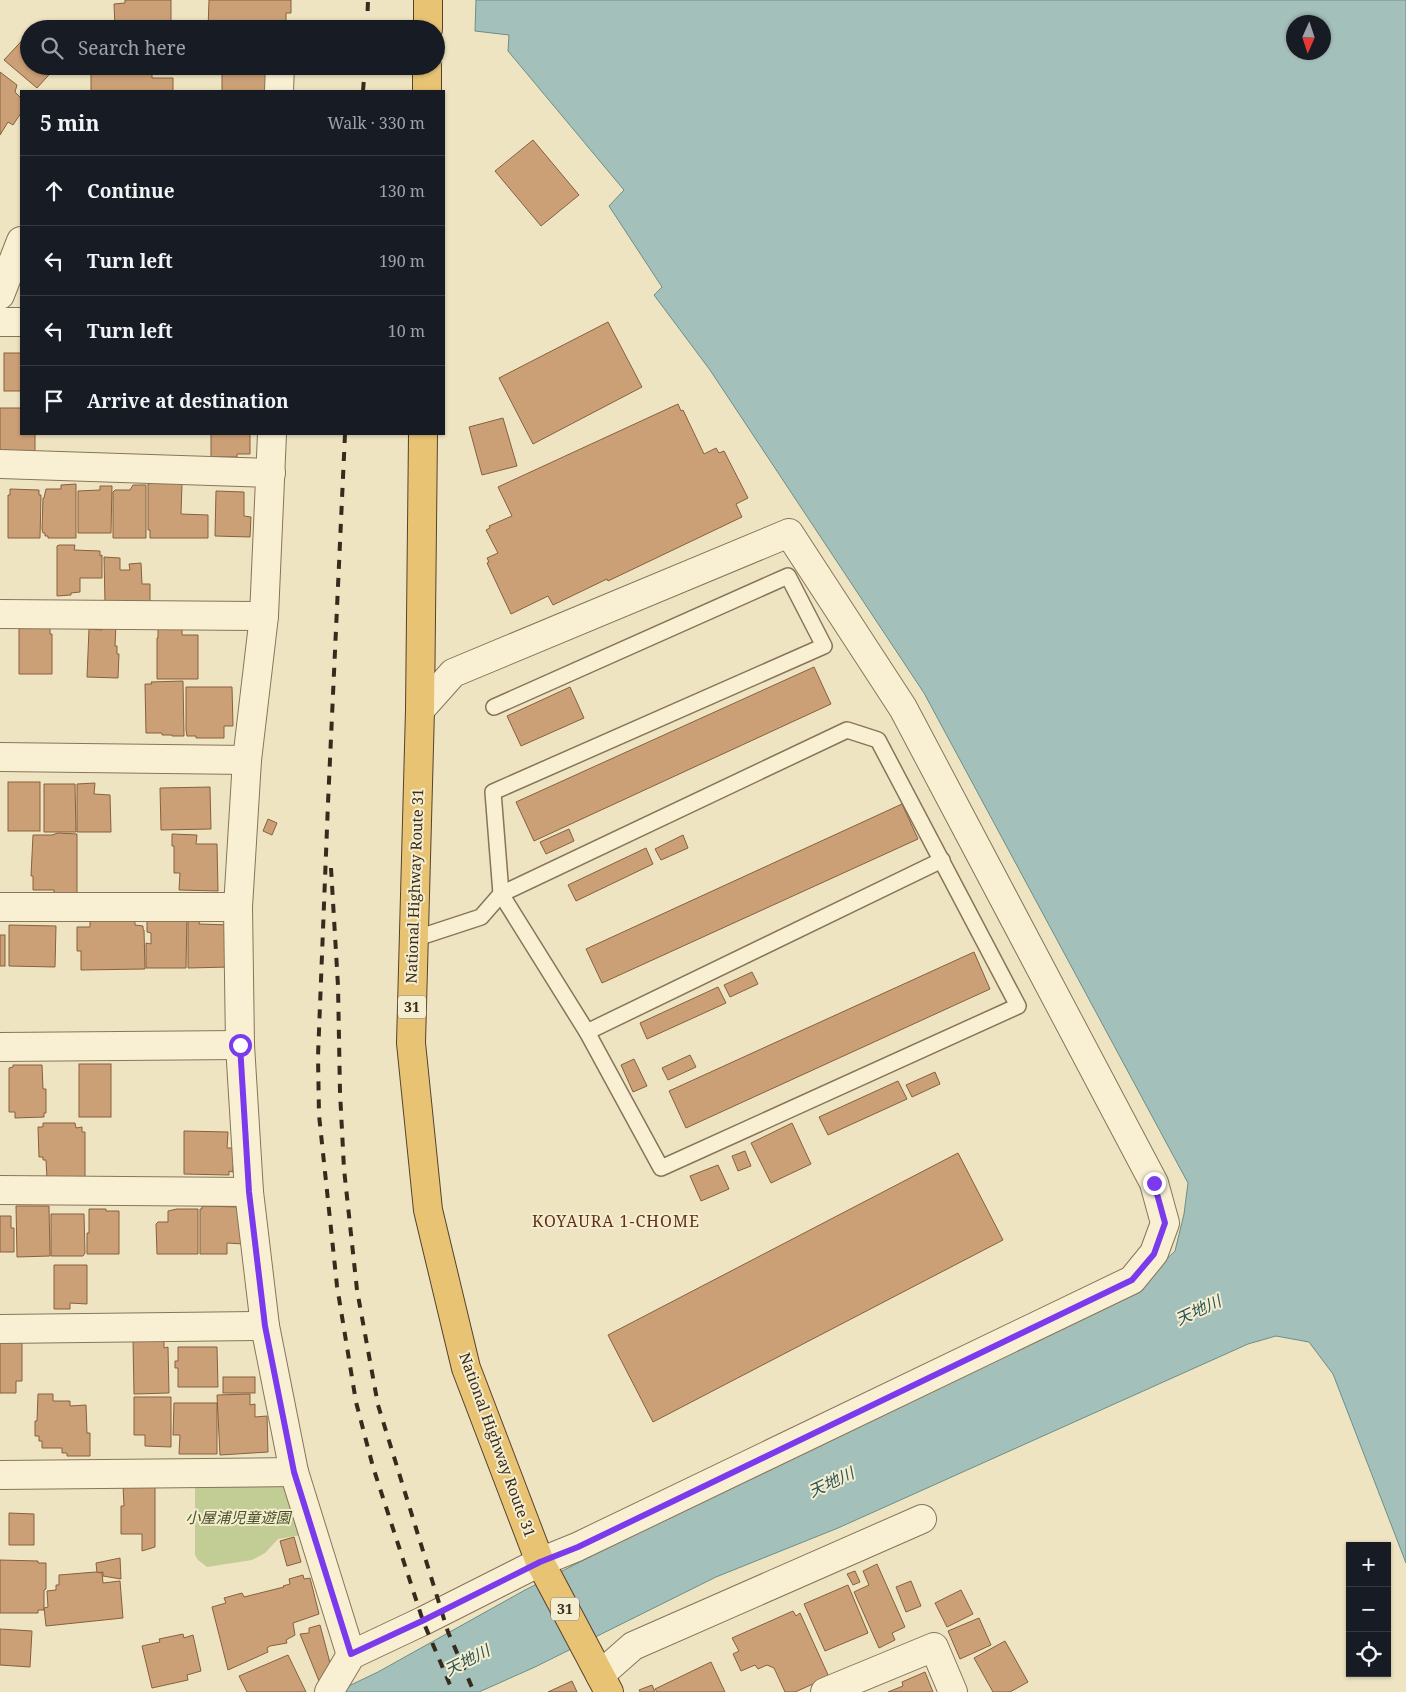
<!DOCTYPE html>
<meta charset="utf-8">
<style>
body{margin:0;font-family:"Noto Serif","Noto Sans JP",serif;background:#242831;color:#f1f3f6}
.controls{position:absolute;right:15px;bottom:15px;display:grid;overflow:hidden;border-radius:0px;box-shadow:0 1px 4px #0004}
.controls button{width:45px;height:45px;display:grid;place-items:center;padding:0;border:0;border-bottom:1px solid #363941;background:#171b24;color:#f1f3f6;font:25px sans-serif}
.compass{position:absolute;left:1286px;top:15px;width:45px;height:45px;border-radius:50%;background:#171b24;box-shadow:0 1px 4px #0004;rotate:183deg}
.stop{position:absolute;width:15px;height:15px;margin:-11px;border:4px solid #7c3aed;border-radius:50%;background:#fff}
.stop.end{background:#7c3aed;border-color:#fff;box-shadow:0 1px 5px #0008}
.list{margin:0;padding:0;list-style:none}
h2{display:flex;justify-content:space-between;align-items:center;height:65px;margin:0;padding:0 20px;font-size:21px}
h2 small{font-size:16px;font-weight:400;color:#9ea1a6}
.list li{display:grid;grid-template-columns:32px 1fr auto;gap:15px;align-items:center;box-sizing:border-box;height:70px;padding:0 20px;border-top:1px solid #363941}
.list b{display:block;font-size:19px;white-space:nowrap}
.list em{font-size:16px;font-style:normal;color:#9ea1a6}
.icon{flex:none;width:28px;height:28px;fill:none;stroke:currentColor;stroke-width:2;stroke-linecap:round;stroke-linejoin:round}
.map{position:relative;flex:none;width:1406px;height:1692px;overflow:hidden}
.search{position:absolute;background:#171b24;box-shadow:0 1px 4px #0004;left:20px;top:20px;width:425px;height:55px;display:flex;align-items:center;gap:12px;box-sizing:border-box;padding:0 18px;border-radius:28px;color:#9ea1a6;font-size:19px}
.panel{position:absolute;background:#171b24;box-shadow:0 1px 4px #0004;left:20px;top:90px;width:425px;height:345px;border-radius:0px}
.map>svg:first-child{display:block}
.green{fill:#c2cc95}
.water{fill:#a4c0ba;stroke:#6b8e88;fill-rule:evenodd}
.building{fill:#cca076;stroke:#87603e}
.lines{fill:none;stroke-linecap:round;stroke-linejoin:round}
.service-casing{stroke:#877558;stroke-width:18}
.minor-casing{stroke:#877558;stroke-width:30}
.trunk-casing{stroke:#55422d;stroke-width:30}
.service{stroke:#f9f0d4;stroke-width:15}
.minor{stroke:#f9f0d4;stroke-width:28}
.trunk{stroke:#e8c374;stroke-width:28}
.rail{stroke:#372b1d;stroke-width:4;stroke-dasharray:9 9;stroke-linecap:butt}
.route{stroke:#7c3aed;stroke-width:6}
.labels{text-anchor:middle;stroke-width:4;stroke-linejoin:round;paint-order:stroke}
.shield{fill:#f5edd0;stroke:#706553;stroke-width:1}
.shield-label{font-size:14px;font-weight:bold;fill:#372b1d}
.street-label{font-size:15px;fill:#372b1d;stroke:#f5edd0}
.park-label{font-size:15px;font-style:italic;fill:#445323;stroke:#f5edd0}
.neighbourhood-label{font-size:16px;letter-spacing:1px;fill:#64301c;stroke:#f5edd0}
.water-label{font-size:16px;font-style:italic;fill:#2c5757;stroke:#f5edd0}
</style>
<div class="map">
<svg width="1406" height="1692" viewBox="0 0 1406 1692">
<rect width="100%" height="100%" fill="#eee4c1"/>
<path class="green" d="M191 1475H285L301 1535 278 1539 265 1553 252 1560 207 1567 198 1560 195 1555V1490Z"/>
<path class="water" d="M476 0H1406V1563L1333 1374 1309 1342 1276 1336 1248 1344 838 1528 716 1577 535 1667 479 1692H336L378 1672 525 1590 613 1545 1152 1273 1175 1251 1184 1214 1188 1183 924 693 710 370 654 295 662 287 609 206 624 190 508 51 509 35 475 31ZM1294 22H1324V52H1294Z"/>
<g class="building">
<path d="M125 0H171V27H115L114 4 125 3Z"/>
<path d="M209 0H291V13H286V25L277 26 275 29H208Z"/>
<path d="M29 33V66H57L37 88 4 60Z"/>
<path d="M91 66H152V78H173V91H91Z"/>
<path d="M222 66H271L270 91H222Z"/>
<path d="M0 72 17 85 15 92 21 98V113L13 125 8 122 0 135Z"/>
<path d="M533 140 579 195 541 226 495 171Z"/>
<path d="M608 322 642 387 533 444 499 378Z"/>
<rect x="4" y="353" width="17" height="38"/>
<path d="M678 404 681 411 683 410 704 454 716 448 719 453 724 451 748 498 736 504 742 517 608 581 607 579 553 605 548 596 511 614 487 563 489 562 487 558 498 553 486 530 490 528 489 526 512 516 498 487Z"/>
<path d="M0 408H21V434H35V454H0Z"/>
<path d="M503 418 517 466 482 475 469 427Z"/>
<path d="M211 434H250V454H237V457H211Z"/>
<path d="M153 483H182L181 514 208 515V538H150V530H148V484Z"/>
<path d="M76 484V538H48V536H45V533H43L42 529 43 498H44L46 489H61V485Z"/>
<path d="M133 485H146V538H113V492L115 490H130Z"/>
<path d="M100 486H112L111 533H78V491L100 490Z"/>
<path d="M10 489 39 490V495H41L40 538H8V495H10Z"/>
<path d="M216 491 244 492V516L251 517 250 537 215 536Z"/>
<path d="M59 545H75L74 550 100 551V556L102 555V578H80V592L71 593V595L57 596V546Z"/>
<path d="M104 557 120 558V570H130L129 564 141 563 142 584H150V602L105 603Z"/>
<path d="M102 624H116L115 646H117V654H119L118 678 87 677 89 629 102 630Z"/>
<path d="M19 626 50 627V634H52V674H19Z"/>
<path d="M158 628 182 629V635H198V679H157V638H158Z"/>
<path d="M814 667 831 704 534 841 516 802Z"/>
<path d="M183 681 184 736H172V735H162V733H146L145 684H152L151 682Z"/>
<path d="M186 687H232L233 726H224V738H196V736H187L186 730Z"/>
<path d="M570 687 584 718 521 746 507 716Z"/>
<rect x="8" y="782" width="32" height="49"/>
<path d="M95 783 94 794 110 795 111 832H77V784Z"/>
<path d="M44 784H75L76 832H44Z"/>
<path d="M210 787 211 829 161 830 160 788Z"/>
<path d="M902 804 918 839 602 983 586 949Z"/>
<path d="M268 819 277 823 272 835 263 831Z"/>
<path d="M569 829 574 841 546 854 540 842Z"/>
<path d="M58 833 77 834V893H54V890H33V876H31L33 835H52Z"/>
<path d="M172 834 197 835 196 844H217L218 891 179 890 180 873H174V846H172Z"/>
<path d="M683 835 688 848 661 860 655 849Z"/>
<path d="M646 848 653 864 576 901 568 885Z"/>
<path d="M187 914 186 968H146V943L151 944V933L147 932V915Z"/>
<path d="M188 918H200L199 924 230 925V967L188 968Z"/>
<path d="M135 919V925L143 926V929L144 930 145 969 81 970V951H77V927H90V920Z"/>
<path d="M9 925 56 926 55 967 9 966Z"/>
<rect x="0" y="935" width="5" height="31"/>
<path d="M974 952 990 989 686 1128 669 1091Z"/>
<path d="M752 972 758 984 730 997 724 985Z"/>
<path d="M718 987 726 1003 647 1039 640 1023Z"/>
<path d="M690 1055 696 1067 668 1080 662 1068Z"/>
<path d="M634 1059 647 1086 633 1092 621 1065Z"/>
<rect x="79" y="1064" width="32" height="53"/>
<path d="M13 1065H42L43 1089H46V1113H44V1117L15 1118V1112H9V1068L13 1067Z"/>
<path d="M935 1072 940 1084 912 1097 906 1085Z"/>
<path d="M898 1081 907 1099 828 1135 819 1117Z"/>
<path d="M43 1123H75L76 1128 82 1127V1132H85V1178L47 1179 46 1160H43V1157H39L38 1127H43Z"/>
<path d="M792 1123 811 1164 771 1183 751 1143Z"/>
<path d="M184 1131 228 1132 227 1148H234L236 1166H233V1172L229 1171V1175L184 1174Z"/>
<path d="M745 1151 751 1166 738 1171 732 1156Z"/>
<path d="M958 1153 1003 1240 653 1422 608 1335Z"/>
<path d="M718 1165 729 1189 701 1201 690 1176Z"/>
<path d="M16 1206H49L50 1256 17 1257Z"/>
<path d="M202 1206 238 1207 243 1244 227 1243V1254H200V1209H202Z"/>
<path d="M89 1209H106V1211H119V1254H87V1233H89Z"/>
<path d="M177 1209H198V1254H157L156 1224 158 1222H168V1211Z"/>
<path d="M51 1214H84L85 1253 83 1256H51Z"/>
<path d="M0 1216H11V1228H14V1252H0Z"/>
<path d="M54 1265H87V1304L70 1303V1309H54Z"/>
<path d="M164 1339V1348L168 1347 169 1393 134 1394 133 1340Z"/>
<path d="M22 1341V1381H16V1393H0V1342Z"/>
<path d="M178 1347H217L218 1387H178V1368H175V1361H178Z"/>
<rect x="223" y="1377" width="32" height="16"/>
<path d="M38 1394H53V1401H70V1406L86 1405 87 1433H90V1456H67V1453H62V1448H42V1441H39V1436H35V1421H37Z"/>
<path d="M250 1394V1405L255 1404V1417L267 1416 268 1452 220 1455 217 1395Z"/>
<path d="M134 1397H171V1447L145 1446V1435H134Z"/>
<path d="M174 1403H217V1454H179L180 1435H173Z"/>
<path d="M123 1486H155V1547L142 1551V1534H121V1506H124Z"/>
<path d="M9 1513 34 1514V1545H9Z"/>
<path d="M294 1537 301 1562 287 1566 280 1541Z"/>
<path d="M120 1558 121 1579 103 1576V1572L97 1573 96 1563Z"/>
<path d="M0 1560 38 1561V1563H46V1589L44 1590V1610H38V1613H0Z"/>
<path d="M877 1564 905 1627 892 1633 895 1640 879 1648 854 1592 869 1585 863 1571Z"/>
<path d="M855 1571 860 1582 853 1585 847 1574Z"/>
<path d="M96 1572 102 1573 103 1583 120 1581 123 1618 46 1626 44 1608 48 1607 47 1591 56 1590V1585H59V1575Z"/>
<path d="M303 1575 304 1579 310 1578 319 1614 293 1623 295 1635 286 1640 287 1643 270 1646 267 1648 268 1652 228 1670 212 1607 226 1603 224 1598 242 1593 244 1597 284 1587 283 1586 290 1584 289 1579Z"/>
<path d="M911 1581 921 1606 906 1612 896 1587Z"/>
<path d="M848 1585 868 1633 825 1651 804 1604Z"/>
<path d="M961 1590 973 1614 947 1627 935 1603Z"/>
<path d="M793 1611 796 1616 800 1613 829 1677 795 1692H785L774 1668 767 1665 758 1669 755 1665 741 1671 733 1654 739 1651 732 1638Z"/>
<path d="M979 1618 991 1645 960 1659 948 1631Z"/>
<path d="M320 1625 334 1678 321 1686 300 1634 309 1633V1628Z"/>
<path d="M0 1629 32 1631 30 1667 0 1665Z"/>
<path d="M183 1634 184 1638 193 1635 201 1671 187 1675 188 1680 152 1688 142 1646 160 1642 159 1639Z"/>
<path d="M1005 1641 1028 1682 1010 1692H993L974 1658Z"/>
<path d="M288 1655 306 1692H247L239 1676Z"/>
<path d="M711 1662 725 1692H657L655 1689Z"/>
<path d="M925 1672 933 1692H888L903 1686 902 1682Z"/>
<path d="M572 1681 577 1692H548Z"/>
<path d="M652 1685 655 1692H640L639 1690Z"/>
</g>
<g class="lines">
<g class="service-casing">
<g id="service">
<path d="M494 707 788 576 824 646 493 792 501 894 587 1032 942 860"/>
<path d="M414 939 481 917 501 894 847 730 878 740 1018 1006 661 1168 587 1032"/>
</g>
</g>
<g class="minor-casing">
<g id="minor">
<path d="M279 91 280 66"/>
<path d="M0 295 21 241"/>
<path d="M0 322H21"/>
<path d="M272 434 264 616 247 760 238 907 240 1045 249 1192 265 1326 294 1472 351 1655"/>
<path d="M0 464 271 473"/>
<path d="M0 614 264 616"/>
<path d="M0 757 247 760"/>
<path d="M0 907H238"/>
<path d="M0 1047 240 1045"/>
<path d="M0 1190 249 1192"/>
<path d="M0 1329 265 1326"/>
<path d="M0 1475 294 1472"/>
<path d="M600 1675 633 1646 922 1519"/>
<path d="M329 1692 351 1655 423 1621 540 1562 577 1547 1132 1280 1154 1253 1165 1223 1154 1183 903 708 789 533 453 673 420 710"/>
<path d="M825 1692 934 1647 953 1692"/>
</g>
</g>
<g class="trunk-casing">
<g id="trunk">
<path d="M428 29V0"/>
<path d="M427 91V66"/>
<path d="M423 434 420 710 411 1043 428 1210 466 1368 540 1562 609 1692"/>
</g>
</g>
<use href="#service" class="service"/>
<use href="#minor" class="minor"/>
<use href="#trunk" class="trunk"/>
<g class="rail">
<path d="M367 29 368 0"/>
<path d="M363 91 365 66"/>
<path d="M345 434 328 803 318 1056 319 1115 337 1286 356 1402 373 1467 423 1621 453 1692"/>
<path d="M331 868 338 986 340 1092 344 1169 357 1290 378 1405 448 1632 474 1692"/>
</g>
</g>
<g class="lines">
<path class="route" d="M240 1045 249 1192 265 1326 294 1472 351 1654 422 1621 540 1562 578 1547 1132 1280 1154 1254 1165 1223 1154 1183"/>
</g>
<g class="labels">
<g class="shield">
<rect x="398" y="995.5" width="28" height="23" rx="4"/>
<rect x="551" y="1597.5" width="28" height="23" rx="4"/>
</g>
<g class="shield-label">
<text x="412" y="1012">31</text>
<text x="565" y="1614">31</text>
</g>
<g class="street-label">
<text transform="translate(415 886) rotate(-88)" y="5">National Highway Route 31</text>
<text transform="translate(497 1445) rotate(70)" y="5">National Highway Route 31</text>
</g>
<g class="park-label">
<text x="238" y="1523">小屋浦児童遊園</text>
</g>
<g class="neighbourhood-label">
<text x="616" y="1227">KOYAURA 1-CHOME</text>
</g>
<g class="water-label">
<text transform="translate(1198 1310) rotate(-25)" y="6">天地川</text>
<text transform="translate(831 1482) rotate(-25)" y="6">天地川</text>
<text transform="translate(467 1660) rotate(-27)" y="6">天地川</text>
</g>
</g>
</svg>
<div class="controls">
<button>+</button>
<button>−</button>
<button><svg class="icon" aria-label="locate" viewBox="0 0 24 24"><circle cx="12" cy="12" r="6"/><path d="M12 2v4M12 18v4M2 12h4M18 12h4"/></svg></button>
</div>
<svg class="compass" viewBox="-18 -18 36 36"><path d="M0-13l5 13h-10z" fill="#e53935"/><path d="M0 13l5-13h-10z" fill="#9ea1a6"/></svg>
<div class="stop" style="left:240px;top:1045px"></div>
<div class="stop end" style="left:1154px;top:1183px"></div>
<div class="search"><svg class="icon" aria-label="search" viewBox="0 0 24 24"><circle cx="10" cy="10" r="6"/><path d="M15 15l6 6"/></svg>Search here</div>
<section class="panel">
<h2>5 min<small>Walk · 330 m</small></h2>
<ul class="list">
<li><svg class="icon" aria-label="ahead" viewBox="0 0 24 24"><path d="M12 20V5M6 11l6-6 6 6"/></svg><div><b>Continue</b></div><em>130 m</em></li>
<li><svg class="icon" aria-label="left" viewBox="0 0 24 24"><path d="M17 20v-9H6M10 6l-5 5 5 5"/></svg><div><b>Turn left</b></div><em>190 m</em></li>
<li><svg class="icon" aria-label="left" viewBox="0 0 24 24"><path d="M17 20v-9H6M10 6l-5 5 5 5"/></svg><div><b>Turn left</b></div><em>10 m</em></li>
<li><svg class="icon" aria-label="arrive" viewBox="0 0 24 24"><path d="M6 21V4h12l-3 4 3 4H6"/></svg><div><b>Arrive at destination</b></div></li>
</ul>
</section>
</div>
